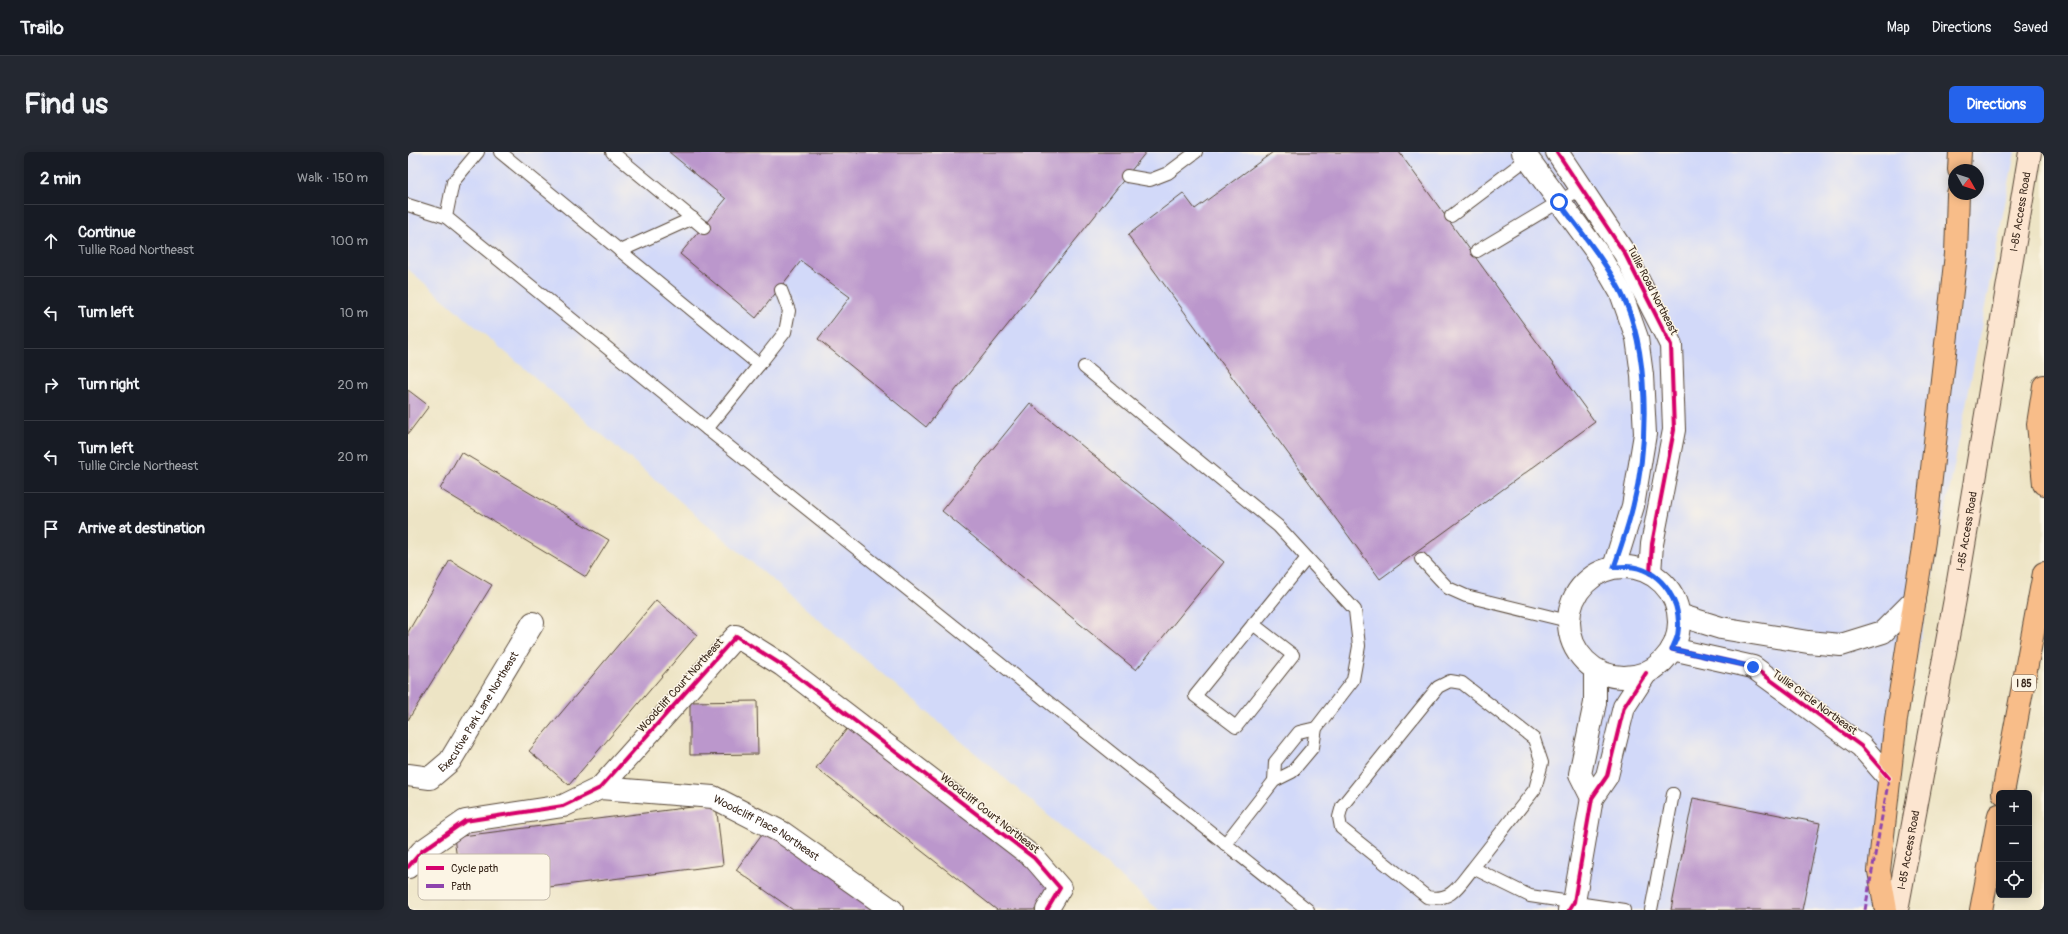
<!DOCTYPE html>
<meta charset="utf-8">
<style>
body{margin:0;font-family:Pangolin,sans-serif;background:#242831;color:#f1f3f6}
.controls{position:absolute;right:12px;bottom:12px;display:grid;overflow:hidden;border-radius:6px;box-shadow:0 2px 10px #0003}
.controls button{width:36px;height:36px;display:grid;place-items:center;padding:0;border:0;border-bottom:1px solid #363941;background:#171b24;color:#f1f3f6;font:20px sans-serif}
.compass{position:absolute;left:1540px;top:12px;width:36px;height:36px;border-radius:50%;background:#171b24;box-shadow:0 2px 10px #0003;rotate:129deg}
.stop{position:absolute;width:12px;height:12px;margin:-9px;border:3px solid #2563eb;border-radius:50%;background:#fff}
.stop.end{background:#2563eb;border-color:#fff;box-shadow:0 1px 4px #0008}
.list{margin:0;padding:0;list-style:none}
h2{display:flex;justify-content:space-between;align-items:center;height:52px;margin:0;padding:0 16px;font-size:17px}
h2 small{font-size:13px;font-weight:400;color:#9ea1a6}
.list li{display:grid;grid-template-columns:26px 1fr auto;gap:12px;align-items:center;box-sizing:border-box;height:72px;padding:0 16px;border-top:1px solid #363941}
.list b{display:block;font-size:15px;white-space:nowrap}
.list p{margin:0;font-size:13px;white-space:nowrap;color:#9ea1a6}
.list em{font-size:13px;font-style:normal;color:#9ea1a6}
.icon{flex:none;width:22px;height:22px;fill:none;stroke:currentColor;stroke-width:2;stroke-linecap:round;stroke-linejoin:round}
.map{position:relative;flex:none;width:1636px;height:758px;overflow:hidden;border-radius:6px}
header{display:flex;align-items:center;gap:24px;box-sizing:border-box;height:56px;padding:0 20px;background:#171b24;border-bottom:1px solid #363941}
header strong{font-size:19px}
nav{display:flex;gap:22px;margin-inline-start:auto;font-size:14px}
.intro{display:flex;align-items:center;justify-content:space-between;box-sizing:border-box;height:96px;padding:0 24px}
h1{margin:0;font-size:28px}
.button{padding:10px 18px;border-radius:6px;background:#2563eb;color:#fff;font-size:14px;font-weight:700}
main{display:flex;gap:24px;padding:0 24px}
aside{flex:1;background:#171b24;border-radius:6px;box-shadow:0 2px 10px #0003}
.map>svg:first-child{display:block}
.built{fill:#d2d9f9;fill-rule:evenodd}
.building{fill:#bb97cc}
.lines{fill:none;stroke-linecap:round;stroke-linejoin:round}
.service-casing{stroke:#564637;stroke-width:14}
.minor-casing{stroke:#564637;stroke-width:24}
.secondary-casing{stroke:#564637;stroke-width:24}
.motorway-casing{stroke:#564637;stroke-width:24}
.service{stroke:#fff;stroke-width:12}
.minor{stroke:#fff;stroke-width:22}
.secondary{stroke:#fce5d0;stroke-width:22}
.motorway{stroke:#f8bd89;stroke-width:22}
.quiet{stroke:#8e44ad;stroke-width:3;stroke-dasharray:6 3;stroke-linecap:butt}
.cycleway-casing{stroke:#fcf5e5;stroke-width:6}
.cycleway{stroke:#d6006c;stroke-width:4}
.route{stroke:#2563eb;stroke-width:5}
.labels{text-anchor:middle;stroke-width:3;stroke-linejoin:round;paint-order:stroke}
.shield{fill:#fcf5e5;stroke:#75675a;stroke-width:1}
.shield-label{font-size:10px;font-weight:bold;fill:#3b2a1e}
.street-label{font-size:11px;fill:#3b2a1e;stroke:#fcf5e5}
.key{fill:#fcf5e5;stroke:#c2b8a9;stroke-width:1}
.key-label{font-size:11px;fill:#3b2a1e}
</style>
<header>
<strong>Trailo</strong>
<nav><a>Map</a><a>Directions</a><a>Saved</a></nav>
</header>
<div class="intro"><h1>Find us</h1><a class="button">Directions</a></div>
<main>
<aside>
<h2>2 min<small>Walk · 150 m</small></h2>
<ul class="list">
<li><svg class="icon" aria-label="ahead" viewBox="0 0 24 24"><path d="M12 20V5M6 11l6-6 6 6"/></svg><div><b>Continue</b><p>Tullie Road Northeast</p></div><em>100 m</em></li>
<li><svg class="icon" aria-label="left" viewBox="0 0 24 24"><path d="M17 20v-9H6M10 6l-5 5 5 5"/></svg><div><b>Turn left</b></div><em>10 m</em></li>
<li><svg class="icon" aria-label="right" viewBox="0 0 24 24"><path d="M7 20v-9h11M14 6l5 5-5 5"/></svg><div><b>Turn right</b></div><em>20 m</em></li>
<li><svg class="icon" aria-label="left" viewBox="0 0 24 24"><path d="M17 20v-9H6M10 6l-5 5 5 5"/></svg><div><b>Turn left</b><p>Tullie Circle Northeast</p></div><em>20 m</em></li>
<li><svg class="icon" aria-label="arrive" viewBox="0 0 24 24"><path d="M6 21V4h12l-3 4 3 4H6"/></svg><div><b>Arrive at destination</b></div></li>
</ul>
</aside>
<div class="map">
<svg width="1636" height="758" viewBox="0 0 1636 758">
<rect width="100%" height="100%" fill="#fcf5e5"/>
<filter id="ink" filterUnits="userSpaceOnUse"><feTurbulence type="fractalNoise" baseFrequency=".025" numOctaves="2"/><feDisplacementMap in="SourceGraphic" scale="8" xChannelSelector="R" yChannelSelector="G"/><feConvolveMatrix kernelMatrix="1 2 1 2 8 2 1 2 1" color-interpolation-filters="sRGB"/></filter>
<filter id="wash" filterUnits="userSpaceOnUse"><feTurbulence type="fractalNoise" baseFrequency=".012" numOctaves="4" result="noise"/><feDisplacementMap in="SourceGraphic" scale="16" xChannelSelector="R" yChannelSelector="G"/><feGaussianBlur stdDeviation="0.9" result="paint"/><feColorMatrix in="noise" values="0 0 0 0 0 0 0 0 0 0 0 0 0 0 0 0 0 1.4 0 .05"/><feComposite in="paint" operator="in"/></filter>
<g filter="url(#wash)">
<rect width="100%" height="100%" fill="#ede4c5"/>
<path class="built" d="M0 0H1607L1460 758H751L0 117ZM1546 18H1570V42H1546Z"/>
<g id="blocks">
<g class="building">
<path d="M261 0H738L518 275 410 187 442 145 393 109 348 166 272 102 318 47Z"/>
<path d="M865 0H991L1187 270 972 427 720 83 775 41 787 57Z"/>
<path d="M0 238 21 254 0 282Z"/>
<path d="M622 251 816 410 728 518 534 359Z"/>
<path d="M53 300 201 388 178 425 32 337Z"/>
<path d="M42 408 84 433 0 568V480Z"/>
<path d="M248 448 289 483 161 633 121 599Z"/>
<path d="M349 549 350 602 282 603V550Z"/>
<path d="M442 573 646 733 627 758H589L408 616Z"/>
<path d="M1285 646 1412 671 1394 758H1263Z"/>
<path d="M308 652 315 713 54 746 46 685Z"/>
<path d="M359 675 477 758H385L328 718Z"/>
</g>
</g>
</g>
<g filter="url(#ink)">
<use href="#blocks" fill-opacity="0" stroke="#564637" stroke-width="1"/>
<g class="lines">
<g class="service-casing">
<g id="service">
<path d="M70 0 45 30 38 65 299 277 900 758"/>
<path d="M92 0 351 213 299 277"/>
<path d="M204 0 296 76"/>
<path d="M719 24 742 28 760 21 788 0"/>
<path d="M0 53 38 65"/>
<path d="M1043 64 1124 3"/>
<path d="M212 99 285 66"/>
<path d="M1069 99 1174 36"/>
<path d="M351 213 377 180 381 159 373 138"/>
<path d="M676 215 870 374 947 458 951 494 945 528 908 576 905 595 884 620 866 629 817 692"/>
<path d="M1013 407 1040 436 1058 444 1160 469"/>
<path d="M845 472 885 503 828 575 787 544 899 406"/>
<path d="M866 629 867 610 891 580 908 576"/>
<path d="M1065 716C1051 733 1044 750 1019 745L933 676 931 665 934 654 1030 535 1042 529 1054 531 1126 587 1134 611 1127 637 1065 716 1122 744 1216 758"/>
<path d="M1243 758 1265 642"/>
</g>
</g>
<g class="minor-casing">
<g id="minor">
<path d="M1115 0 1191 103 1213 141 1229 186 1234 223 1237 282 1225 354 1206 415"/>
<path d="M1149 0 1217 102 1263 193 1266 278 1244 392 1242 421"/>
<circle cx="1216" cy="470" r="55"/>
<path d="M1271 463 1313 476 1400 490 1433 493 1475 480 1507 448"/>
<path d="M1264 497 1345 515 1453 594 1481 626"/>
<path id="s1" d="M0 623 22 626 42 609 125 471"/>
<path id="s2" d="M192 636 305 645 375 681 484 758"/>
<path d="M1184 646 1172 622 1187 551V518"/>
<path d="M0 715 14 699 57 669 155 654 192 636 328 484 374 513 626 706 652 736 639 758"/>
<path d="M1161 758 1166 750 1184 646 1199 624 1216 555 1238 521"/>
</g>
</g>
<g class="secondary-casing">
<g id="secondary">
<path id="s3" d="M1489 758 1547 447 1622 0"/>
</g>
</g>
<g class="motorway-casing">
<g id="motorway">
<path d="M1551 18 1552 0"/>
<path d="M1636 234 1630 272 1636 332"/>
<path d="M1595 641 1636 421"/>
<path d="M1478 758 1471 719 1488 567 1516 389 1548 102 1550 42"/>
<path d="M1573 758 1591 663"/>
</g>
</g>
<use href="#service" class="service"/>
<use href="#minor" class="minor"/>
<use href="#secondary" class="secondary"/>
<use href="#motorway" class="motorway"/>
<path class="quiet" d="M1457 758 1481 626"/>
<g class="cycleway-casing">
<g id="cycleway">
<path d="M1149 0 1217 102 1263 193 1266 278 1244 392 1242 421"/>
<path d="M1264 497 1345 515 1453 594 1481 626"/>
<path d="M0 715 14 699 57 669 155 654 192 636 328 484 374 513 626 706 652 736 639 758"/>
<path d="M1161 758 1166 750 1184 646 1199 624 1216 555 1238 521"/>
</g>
</g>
<use href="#cycleway" class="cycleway"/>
</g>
</g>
<g class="lines" filter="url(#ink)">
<path class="route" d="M1151 50C1172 79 1196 107 1213 140 1242 198 1241 292 1225 354 1220 375 1213 395 1206 415 1212 415 1219 414 1225 415 1255 420 1274 451 1270 480 1270 485 1266 492 1264 497L1345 515"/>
</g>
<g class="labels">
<rect class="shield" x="1604" y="523" width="24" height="16" rx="3"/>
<g class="shield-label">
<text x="1616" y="535">I 85</text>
</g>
<g class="street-label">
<text dy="4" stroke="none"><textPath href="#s3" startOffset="709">I-85 Access Road</textPath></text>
<text transform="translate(1245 138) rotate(63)" y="4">Tullie Road Northeast</text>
<text dy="4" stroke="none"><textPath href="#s3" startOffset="385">I-85 Access Road</textPath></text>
<text transform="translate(272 533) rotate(-48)" y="4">Woodcliff Court Northeast</text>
<text transform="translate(1407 550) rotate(36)" y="4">Tullie Circle Northeast</text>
<text dy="4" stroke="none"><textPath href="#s1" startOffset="105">Executive Park Lane Northeast</textPath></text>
<text transform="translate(582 661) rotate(38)" y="4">Woodcliff Court Northeast</text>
<text dy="4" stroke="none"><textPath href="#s2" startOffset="175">Woodcliff Place Northeast</textPath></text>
<text dy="4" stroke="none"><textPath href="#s3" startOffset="61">I-85 Access Road</textPath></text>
</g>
</g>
<rect x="10" y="702" width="132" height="46" rx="6" class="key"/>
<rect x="18" y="714" width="18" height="4" fill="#d6006c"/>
<rect x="18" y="732" width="18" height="4" fill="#8e44ad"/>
<g class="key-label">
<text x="43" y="720">Cycle path</text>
<text x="43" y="738">Path</text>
</g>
</svg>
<div class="controls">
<button>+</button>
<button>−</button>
<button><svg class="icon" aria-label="locate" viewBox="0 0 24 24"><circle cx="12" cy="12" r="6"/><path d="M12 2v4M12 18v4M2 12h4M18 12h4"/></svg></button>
</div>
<svg class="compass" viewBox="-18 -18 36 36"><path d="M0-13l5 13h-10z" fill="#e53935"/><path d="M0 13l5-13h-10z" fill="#9ea1a6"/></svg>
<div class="stop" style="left:1151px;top:50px"></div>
<div class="stop end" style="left:1345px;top:515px"></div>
</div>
</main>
